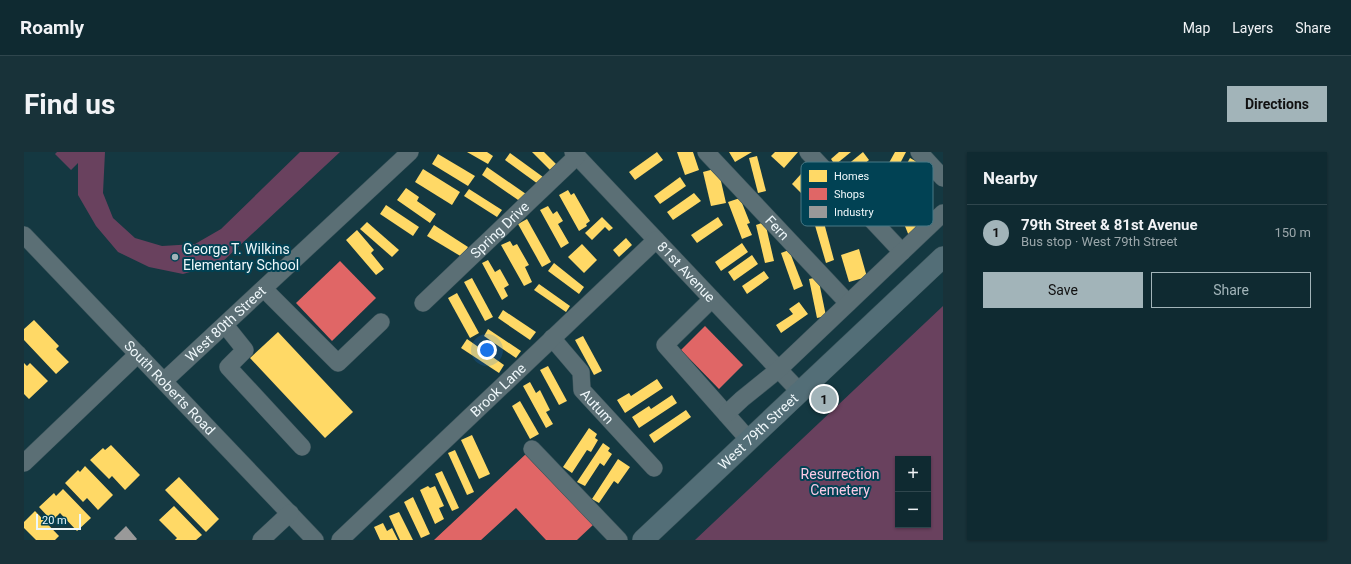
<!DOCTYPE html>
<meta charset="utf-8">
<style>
body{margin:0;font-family:Roboto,sans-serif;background:#183239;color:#f1f3f6}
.controls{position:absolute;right:12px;bottom:12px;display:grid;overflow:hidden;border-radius:0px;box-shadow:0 1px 3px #0004}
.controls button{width:36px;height:36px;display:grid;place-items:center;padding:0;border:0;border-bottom:1px solid #2f464d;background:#0f2a31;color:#f1f3f6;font:20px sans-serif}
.scale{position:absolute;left:12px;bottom:10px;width:45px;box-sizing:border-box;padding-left:4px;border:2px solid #eef7fa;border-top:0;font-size:11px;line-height:14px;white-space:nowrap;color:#eef7fa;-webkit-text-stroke:3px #014254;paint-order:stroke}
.you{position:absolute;left:463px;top:198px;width:14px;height:14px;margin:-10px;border:3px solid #fff;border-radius:50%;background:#1a73e8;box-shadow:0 0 0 6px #1a73e833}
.badge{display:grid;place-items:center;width:26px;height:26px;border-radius:50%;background:#a2b4b9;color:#111;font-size:13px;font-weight:700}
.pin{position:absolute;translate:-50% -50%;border:2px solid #fff;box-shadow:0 1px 4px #0006}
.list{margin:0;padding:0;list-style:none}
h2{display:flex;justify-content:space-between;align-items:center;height:52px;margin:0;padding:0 16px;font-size:17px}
h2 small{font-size:13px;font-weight:400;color:#9ba7ab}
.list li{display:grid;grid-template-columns:26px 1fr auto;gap:12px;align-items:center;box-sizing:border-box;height:56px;padding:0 16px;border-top:1px solid #2f464d}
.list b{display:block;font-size:15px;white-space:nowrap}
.list p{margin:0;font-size:13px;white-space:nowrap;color:#9ba7ab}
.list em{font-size:13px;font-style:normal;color:#9ba7ab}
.actions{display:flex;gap:8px;padding:12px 16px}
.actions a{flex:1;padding:9px 0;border:1px solid #a2b4b9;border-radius:0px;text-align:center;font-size:14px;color:#a2b4b9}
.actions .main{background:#a2b4b9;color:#111}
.map{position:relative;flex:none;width:919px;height:388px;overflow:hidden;border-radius:0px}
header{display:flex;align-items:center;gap:24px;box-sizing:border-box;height:56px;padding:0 20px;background:#0f2a31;border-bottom:1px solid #2f464d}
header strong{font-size:19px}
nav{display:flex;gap:22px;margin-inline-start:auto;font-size:14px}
.intro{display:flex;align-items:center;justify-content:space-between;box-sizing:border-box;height:96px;padding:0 24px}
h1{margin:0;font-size:28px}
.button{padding:10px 18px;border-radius:0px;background:#a2b4b9;color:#111;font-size:14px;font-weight:700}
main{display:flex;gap:24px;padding:0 24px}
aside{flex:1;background:#0f2a31;border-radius:0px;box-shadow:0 1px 3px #0004}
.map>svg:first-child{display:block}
.green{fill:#69415e;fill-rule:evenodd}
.homes{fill:#ffd966}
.shops{fill:#e06666}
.industry{fill:#999}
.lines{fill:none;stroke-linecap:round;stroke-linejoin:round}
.minor-casing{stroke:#3a545b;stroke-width:18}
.major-casing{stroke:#3a545b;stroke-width:22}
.minor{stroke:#5b6f75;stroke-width:17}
.major{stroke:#536e77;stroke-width:21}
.poi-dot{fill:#a2b4b9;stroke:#014254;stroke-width:1.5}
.labels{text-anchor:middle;stroke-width:4;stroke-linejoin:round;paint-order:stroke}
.street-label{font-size:14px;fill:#eef7fa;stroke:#014254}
.poi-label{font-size:14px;fill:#eef7fa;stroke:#014254;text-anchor:start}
.park-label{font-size:14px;fill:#facbe5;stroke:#014254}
.key{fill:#014254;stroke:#487886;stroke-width:1}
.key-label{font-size:11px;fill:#eef7fa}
</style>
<header>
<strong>Roamly</strong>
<nav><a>Map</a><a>Layers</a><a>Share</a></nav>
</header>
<div class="intro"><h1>Find us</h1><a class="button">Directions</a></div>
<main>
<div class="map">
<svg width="919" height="388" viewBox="0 0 919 388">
<rect width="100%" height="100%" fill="#143841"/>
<g class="green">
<path d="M33 0H81L79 41 89 66 111 86 138 94 171 92 197 77 276 0H316L197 111 159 122 125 115 94 100 72 74 54 43V11L47 18 31 2Z"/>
<path d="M919 154V388H671ZM874 307H904V373H874Z"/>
</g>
<g class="homes">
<path d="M443 0H463L469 4 464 12Z"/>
<path d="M508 0H520L533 13 527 19Z"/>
<path d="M633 0 639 8 611 28 605 20Z"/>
<path d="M653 0H669L675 18 661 23Z"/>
<path d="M705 0H728L711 10Z"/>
<path d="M751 0H774L760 16 747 4Z"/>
<path d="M815 0H827L811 13 807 7Z"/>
<path d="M839 0 845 8 824 26 817 18Z"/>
<path d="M871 0H882L870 23 861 18Z"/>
<path d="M486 1 519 25 514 32 481 8Z"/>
<path d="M414 2 451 24 444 34 408 12Z"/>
<path d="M733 4 742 39 734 41 725 6Z"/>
<path d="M886 6 895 11 881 36 872 31Z"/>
<path d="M786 12 799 24 780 44 768 32Z"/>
<path d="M463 15 502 42 497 50 458 23Z"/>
<path d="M694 16 702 51 687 54 679 20Z"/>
<path d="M399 17 436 40 428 53 391 30Z"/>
<path d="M656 25 662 34 636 52 630 44Z"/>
<path d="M382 36 395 45 393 49 412 62 406 71 373 48Z"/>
<path d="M445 37 478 58 473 65 440 44Z"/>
<path d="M544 38 547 43 550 41 566 69 562 72 563 74 555 79 535 43Z"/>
<path d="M670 41 677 49 649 68 643 60Z"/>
<path d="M716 46 726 71 723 72 728 83 718 87 704 50Z"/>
<path d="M362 53 395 75 389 84 356 62Z"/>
<path d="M883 53 894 80 885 84 874 57Z"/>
<path d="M524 54 529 62 533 59 539 69 534 72 545 91 537 96 516 58Z"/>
<path d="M578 65 589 76 585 79 581 75 568 88 561 81Z"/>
<path d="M694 65 699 73 673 91 667 83Z"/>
<path d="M503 67 527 110 518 115 494 72Z"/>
<path d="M799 67 810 108 802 111 790 70Z"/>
<path d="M343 70 375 98 368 105 336 77Z"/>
<path d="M741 70 750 109 741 111 732 73Z"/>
<path d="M410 73 444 95 438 105 403 84Z"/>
<path d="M333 78 350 98 347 101 360 117 352 123 322 88Z"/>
<path d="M602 86 608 93 595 105 589 98Z"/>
<path d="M486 89 489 94 493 92 505 113 501 115 508 130 500 134 477 93Z"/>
<path d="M718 91 724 100 697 119 691 110Z"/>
<path d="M558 92 573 108 560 121 544 105Z"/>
<path d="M835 97 843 125 825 130 817 103Z"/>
<path d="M765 98 779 134 770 138 757 101Z"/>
<path d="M728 103 734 112 710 129 704 120Z"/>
<path d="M464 108 471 120 476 117 485 133 480 136 484 144 478 148 458 111Z"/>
<path d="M530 111 560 135 555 142 524 119Z"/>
<path d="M740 119 745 126 723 142 718 134Z"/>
<path d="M794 125 802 164 793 166 785 127Z"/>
<path d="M448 126 469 165 461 169 440 130Z"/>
<path d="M515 132 546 154 542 160 510 138Z"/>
<path d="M433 141 455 181 446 186 424 146Z"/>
<path d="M775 150 784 162 757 181 752 173 769 162 765 157Z"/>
<path d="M479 158 512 180 506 188 474 166Z"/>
<path d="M10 168 35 194 32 197 45 210 32 222 0 188V177Z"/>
<path d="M464 177 497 199 492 206 460 184Z"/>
<path d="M254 180 329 260 301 286 226 206Z"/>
<path d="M559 184 578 219 570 223 551 188Z"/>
<path d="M443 187 480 213 475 221 437 196Z"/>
<path d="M0 211 3 214 6 211 24 229 5 247 0 242Z"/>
<path d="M524 214 543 249 535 253 516 218Z"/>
<path d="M633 227 639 236 601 261 593 248 605 241 607 244Z"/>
<path d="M506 230 512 241 516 238 526 258 522 260 529 272 522 276 499 234Z"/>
<path d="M648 243 653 251 615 276 608 265 625 254 627 257Z"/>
<path d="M496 249 515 282 506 287 488 254Z"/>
<path d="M662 258 667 265 630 291 625 283Z"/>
<path d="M565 276 573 282 571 286 574 288 567 300 563 298 548 321 539 315Z"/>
<path d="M448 283 466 322 455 327 437 288Z"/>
<path d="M579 291 586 296 584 299 588 302 580 314 576 311 561 334 553 330Z"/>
<path d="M87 293 116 323 101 338 88 324 85 327 66 308 79 296 81 298Z"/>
<path d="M431 298 450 340 443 343 424 301Z"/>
<path d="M594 307 606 315 594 332 590 329 575 351 568 347Z"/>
<path d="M61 314 89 343 74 358 63 346 59 350 41 331 54 318 56 320Z"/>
<path d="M418 319 435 356 428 359 411 322Z"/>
<path d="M155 325 195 367 182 380 141 338Z"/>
<path d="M404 334 406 336 411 334 420 354 415 356 420 367 411 372 396 338Z"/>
<path d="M39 337 67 366 53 379 36 361 28 369 15 355 30 341 32 344Z"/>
<path d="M389 345 406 382 397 386 380 350Z"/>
<path d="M150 354 178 383 172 388H151L153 386 135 368Z"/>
<path d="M11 359 35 384 31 388H12L0 376V370Z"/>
<path d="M375 360 389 388H376L365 364Z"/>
<path d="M359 371 363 379 368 376 374 388H356L350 375Z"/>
</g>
<g class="shops">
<path d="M316 109 352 146 308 189 272 151Z"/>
<path d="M681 174 719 213 695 237 657 198Z"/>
<path d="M503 301 570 372 553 388H522L492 356 457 388H410Z"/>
</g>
<path class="industry" d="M102 374 113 387 112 388H92L90 386Z"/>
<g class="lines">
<g class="minor-casing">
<g id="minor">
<path id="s1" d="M549 0 776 240"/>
<path id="s2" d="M682 0 824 151"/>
<path d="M784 0 878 100"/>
<path d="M895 0 919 26"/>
<path id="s3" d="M0 83 291 388"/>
<path d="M240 137 314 211 357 170"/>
<path d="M688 147 641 193 725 288"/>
<path id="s4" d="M399 151 553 4"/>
<path d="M201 173 221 198 204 215 278 295"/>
<path id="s5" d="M528 186 557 220 558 238 630 316"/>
<path id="s6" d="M140 229 386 0"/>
<path d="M702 262 718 247 754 218 919 61"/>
<path d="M508 297 595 388"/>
<path d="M0 311 114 202"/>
<path d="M237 388 266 361"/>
<path id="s7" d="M316 388 632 88"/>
</g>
</g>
<g class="major-casing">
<g id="major">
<path id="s8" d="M619 388 919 105"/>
</g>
</g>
<use href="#minor" class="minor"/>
<use href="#major" class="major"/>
</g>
<circle class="poi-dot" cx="151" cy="105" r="4"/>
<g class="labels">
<g class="street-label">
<text dy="5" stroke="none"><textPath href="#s2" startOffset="104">Fern</textPath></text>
<text dy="5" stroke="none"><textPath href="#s4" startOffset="106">Spring Drive</textPath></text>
<text dy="5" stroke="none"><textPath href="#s1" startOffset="165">81st Avenue</textPath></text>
<text dy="5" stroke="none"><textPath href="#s6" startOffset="84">West 80th Street</textPath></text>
<text dy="5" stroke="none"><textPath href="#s3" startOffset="211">South Roberts Road</textPath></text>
<text dy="5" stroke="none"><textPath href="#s7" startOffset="218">Brook Lane</textPath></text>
<text dy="5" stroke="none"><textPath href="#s5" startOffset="85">Autum</textPath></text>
<text dy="5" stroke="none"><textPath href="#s8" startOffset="158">West 79th Street</textPath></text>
</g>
<g class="poi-label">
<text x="159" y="102">George T. Wilkins<tspan x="159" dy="16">Elementary School</tspan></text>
</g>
<g class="park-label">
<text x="816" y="327">Resurrection<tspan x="816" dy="16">Cemetery</tspan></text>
</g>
</g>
<rect x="777" y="10" width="132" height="64" rx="6" class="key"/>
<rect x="785" y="18" width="18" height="12" fill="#ffd966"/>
<rect x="785" y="36" width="18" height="12" fill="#e06666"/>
<rect x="785" y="54" width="18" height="12" fill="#999"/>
<g class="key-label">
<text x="810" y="28">Homes</text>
<text x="810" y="46">Shops</text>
<text x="810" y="64">Industry</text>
</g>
</svg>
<div class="controls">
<button>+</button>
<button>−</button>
</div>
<div class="scale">20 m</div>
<div class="you"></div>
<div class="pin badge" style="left:800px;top:247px">1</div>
</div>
<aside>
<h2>Nearby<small></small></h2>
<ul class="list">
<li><span class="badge">1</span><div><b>79th Street &amp; 81st Avenue</b><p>Bus stop · West 79th Street</p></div><em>150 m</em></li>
</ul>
<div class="actions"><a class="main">Save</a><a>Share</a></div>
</aside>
</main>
